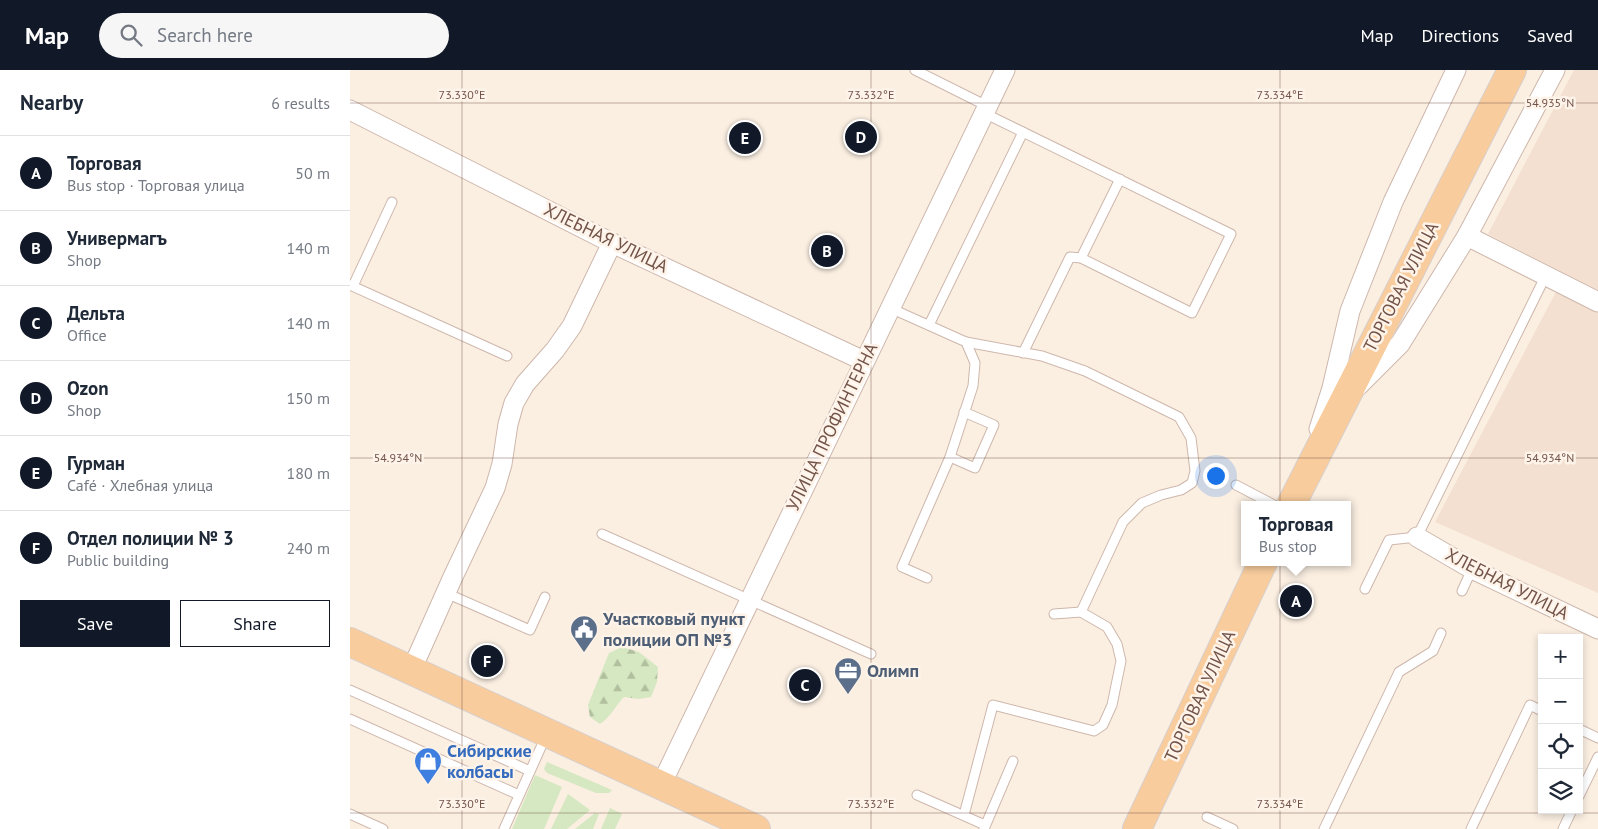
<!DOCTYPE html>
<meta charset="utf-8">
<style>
body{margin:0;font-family:"PT Sans",sans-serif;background:#f6f6f7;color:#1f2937}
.controls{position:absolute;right:15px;bottom:15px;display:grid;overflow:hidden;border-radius:0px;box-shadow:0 2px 8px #0003}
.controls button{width:45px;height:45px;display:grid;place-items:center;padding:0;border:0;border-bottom:1px solid #e0e1e3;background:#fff;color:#1f2937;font:25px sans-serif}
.you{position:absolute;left:865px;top:405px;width:18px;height:18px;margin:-12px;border:4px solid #fff;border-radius:50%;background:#1a73e8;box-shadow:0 0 0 8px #1a73e833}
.badge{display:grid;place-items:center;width:32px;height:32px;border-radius:50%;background:#111827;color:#fff;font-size:16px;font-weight:700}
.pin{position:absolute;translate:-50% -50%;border:2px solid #fff;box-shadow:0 1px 5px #0006}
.popup{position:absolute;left:891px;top:431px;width:110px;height:65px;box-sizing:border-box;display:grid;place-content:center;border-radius:0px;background:#fff;filter:drop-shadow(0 1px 4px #0005);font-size:16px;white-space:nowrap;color:#747a83}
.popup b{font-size:19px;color:#1f2937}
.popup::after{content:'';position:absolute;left:50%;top:100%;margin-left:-10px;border:10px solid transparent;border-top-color:#fff}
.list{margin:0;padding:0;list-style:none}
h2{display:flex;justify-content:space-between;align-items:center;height:65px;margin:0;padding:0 20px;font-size:21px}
h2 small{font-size:16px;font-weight:400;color:#747a83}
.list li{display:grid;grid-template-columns:32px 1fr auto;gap:15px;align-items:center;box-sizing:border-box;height:75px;padding:0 20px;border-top:1px solid #e0e1e3}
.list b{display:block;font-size:19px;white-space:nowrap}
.list p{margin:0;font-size:16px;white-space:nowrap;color:#747a83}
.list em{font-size:16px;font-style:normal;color:#747a83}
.actions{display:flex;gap:10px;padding:15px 20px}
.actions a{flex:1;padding:11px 0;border:1px solid #111827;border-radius:0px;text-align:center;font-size:18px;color:#111827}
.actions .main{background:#111827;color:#fff}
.icon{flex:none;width:28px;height:28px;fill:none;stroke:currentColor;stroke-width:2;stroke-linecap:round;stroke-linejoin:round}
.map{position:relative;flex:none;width:1248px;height:759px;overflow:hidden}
header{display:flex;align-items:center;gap:30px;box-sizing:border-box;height:70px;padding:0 25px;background:#111827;color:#fff}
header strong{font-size:24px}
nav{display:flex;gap:28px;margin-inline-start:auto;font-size:18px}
.search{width:350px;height:45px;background:#f6f6f7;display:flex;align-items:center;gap:12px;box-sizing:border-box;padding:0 18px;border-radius:28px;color:#747a83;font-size:19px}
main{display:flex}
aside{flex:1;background:#fff}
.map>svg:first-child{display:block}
.residential{fill:#f3e0d1}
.grass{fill:#d5e8c1}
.forest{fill:url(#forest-firs)}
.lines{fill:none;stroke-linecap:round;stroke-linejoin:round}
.service-casing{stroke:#ceb7ac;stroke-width:11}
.minor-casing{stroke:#ceb7ac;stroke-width:21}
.primary-casing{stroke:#d8cfcc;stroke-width:30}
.service{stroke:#fff;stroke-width:9}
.minor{stroke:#fff;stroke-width:19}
.primary{stroke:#f8cc9c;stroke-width:28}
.ticks{fill:none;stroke:#725349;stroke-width:1;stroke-opacity:0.45}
.labels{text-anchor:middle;stroke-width:5;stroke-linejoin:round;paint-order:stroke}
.street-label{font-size:18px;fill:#725349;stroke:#fef3e8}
.service-label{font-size:18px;font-weight:bold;fill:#4e5e75;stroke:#fef3e8;text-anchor:start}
.shop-label{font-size:18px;font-weight:bold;fill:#366cbe;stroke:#fef3e8;text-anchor:start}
.ticks-label{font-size:12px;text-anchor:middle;fill:#725349;stroke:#fef3e8;stroke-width:5;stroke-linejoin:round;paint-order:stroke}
</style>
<header>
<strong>Map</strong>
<div class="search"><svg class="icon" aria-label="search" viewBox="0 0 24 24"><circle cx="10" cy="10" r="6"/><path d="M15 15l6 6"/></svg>Search here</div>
<nav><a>Map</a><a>Directions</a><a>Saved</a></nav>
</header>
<main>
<aside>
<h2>Nearby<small>6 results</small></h2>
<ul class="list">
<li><span class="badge">A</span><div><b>Торговая</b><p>Bus stop · Торговая улица</p></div><em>50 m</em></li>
<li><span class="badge">B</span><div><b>Универмагъ</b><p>Shop</p></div><em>140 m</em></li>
<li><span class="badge">C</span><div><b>Дельта</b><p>Office</p></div><em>140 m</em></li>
<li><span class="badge">D</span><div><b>Ozon</b><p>Shop</p></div><em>150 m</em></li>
<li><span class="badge">E</span><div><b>Гурман</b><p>Café · Хлебная улица</p></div><em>180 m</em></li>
<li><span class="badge">F</span><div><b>Отдел полиции № 3</b><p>Public building</p></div><em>240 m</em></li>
</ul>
<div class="actions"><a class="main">Save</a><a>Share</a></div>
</aside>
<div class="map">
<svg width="1248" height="759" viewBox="0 0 1248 759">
<defs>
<pattern id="forest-firs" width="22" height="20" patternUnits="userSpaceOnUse" patternTransform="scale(1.25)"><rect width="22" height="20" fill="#d5e8c1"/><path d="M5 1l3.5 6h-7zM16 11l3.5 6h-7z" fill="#b1bf9f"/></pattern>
</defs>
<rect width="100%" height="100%" fill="#fbefe2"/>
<g class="residential">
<path d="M1224 0H1248V222L1138 164Z"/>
<path d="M1207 220 1248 242V523L1085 452Z"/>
</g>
<g class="grass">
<path d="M197 692 262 720 259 723H246L197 703 194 699Z"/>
<path d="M185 705 212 717 194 759H162Z"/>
<path d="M218 724 240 740 217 759H201Z"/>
<path d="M260 738 272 744 265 759H251Z"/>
<path d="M245 743 249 744 243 759H225Z"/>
</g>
<path class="forest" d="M272 577 289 582 308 597 307 612 301 627 289 629 274 627C265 636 261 647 250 654L240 647 238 635 259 583Z"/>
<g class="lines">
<g class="service-casing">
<g id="service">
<path d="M565 0 637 36"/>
<path d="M634 43 881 164 842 243 731 188 720 187 673 283"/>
<path d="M731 188 770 109"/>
<path d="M0 215 157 286"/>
<path d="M3 216 42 132"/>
<path d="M540 238 616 272 625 293 623 316 600 387 552 497 577 508"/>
<path d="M579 255 673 62"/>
<path d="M616 272 692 286 735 301 829 347 841 368 845 401 842 413 831 420 811 425 792 433 773 452 731 542"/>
<path d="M600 387 625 398 644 355 614 342"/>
<path d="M886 415 924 435"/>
<path d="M252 464 521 584"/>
<path d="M1015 519 1039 470 1067 467 1196 205"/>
<path d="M1112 521 1122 499"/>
<path d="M96 523 180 560 195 527"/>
<path d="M0 620 180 701"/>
<path d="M0 649 169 725"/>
<path d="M1229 659 1248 668"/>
<path d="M567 725 635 755"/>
<path d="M1229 726 1248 687"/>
<path d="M0 744 33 759"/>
<path d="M614 745 643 635 744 661 753 655 762 635 771 591 767 574 757 557 731 542 704 544"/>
<path d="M857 747 883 759"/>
<path d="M154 759 196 666"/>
<path d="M634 759 663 691"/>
<path d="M974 759 1049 602 1083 581 1091 563"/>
<path d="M1121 759 1180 635 1192 641"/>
<path d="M1213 759 1222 740"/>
</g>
</g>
<g class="minor-casing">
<g id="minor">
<path d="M0 40 262 173 514 291"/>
<path d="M1117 166 1248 232"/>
<path d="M1008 316 1050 274 1117 166 1205 0"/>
<path d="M969 359 982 318 1000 241 1043 132 1106 0"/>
<path d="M1067 467 1122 499 1248 559"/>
<path d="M61 601 102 509 145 418 152 394 158 354 164 333 175 314 205 280 222 256 262 173"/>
<path d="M311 715 655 0"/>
</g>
</g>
<g class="primary-casing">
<g id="primary">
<path d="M941 435 1162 0"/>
<path d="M0 572 406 759"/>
<path d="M787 759 913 492"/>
</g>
</g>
<use href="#service" class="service"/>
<use href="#minor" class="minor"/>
<use href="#primary" class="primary"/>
</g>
<path class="ticks" d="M112 0V759M521 0V759M930 0V759M0 33H1248M0 388H1248M0 743H1248"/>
<defs>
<g id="civic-pin" transform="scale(1.4375)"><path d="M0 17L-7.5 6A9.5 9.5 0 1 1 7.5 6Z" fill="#5c6f8a" stroke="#fef3e8"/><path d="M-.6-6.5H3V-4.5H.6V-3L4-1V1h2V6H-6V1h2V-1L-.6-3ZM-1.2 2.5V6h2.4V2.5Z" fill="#fff"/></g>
<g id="office-pin" transform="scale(1.4375)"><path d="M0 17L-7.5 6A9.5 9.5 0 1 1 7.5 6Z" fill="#5c6f8a" stroke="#fef3e8"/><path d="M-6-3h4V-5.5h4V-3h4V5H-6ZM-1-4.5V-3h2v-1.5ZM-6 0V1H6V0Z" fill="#fff"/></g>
<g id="shop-pin" transform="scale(1.4375)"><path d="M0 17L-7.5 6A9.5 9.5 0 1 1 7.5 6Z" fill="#3f7fe0" stroke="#fef3e8"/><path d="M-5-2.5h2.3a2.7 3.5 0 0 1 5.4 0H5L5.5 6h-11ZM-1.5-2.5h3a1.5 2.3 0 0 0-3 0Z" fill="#fff"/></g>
</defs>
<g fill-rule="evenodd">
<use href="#civic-pin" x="234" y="559"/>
<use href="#office-pin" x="498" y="601"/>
<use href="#shop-pin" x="78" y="691"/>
</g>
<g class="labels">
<g class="street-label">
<text transform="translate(256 168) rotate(26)" y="6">ХЛЕБНАЯ УЛИЦА</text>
<text transform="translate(1051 217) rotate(-63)" y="6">ТОРГОВАЯ УЛИЦА</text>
<text transform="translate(482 357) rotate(-64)" y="6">УЛИЦА ПРОФИНТЕРНА</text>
<text transform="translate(1157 514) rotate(27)" y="6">ХЛЕБНАЯ УЛИЦА</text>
<text transform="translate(850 626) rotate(-65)" y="6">ТОРГОВАЯ УЛИЦА</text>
</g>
<g class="service-label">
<text x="253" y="555">Участковый пункт<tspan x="253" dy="21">полиции ОП №3</tspan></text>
<text x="517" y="607">Олимп</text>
</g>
<g class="shop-label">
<text x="97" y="687">Сибирские<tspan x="97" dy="21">колбасы</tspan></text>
</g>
</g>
<g class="ticks-label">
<text x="112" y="29">73.330°E</text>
<text x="521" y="29">73.332°E</text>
<text x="930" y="29">73.334°E</text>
<text x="1200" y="37">54.935°N</text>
<text x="48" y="392">54.934°N</text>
<text x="1200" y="392">54.934°N</text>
<text x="112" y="738">73.330°E</text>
<text x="521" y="738">73.332°E</text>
<text x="930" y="738">73.334°E</text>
</g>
</svg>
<div class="controls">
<button>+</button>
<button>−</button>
<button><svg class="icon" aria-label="locate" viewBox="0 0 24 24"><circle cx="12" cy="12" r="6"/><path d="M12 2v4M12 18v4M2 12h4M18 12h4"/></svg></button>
<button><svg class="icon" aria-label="layers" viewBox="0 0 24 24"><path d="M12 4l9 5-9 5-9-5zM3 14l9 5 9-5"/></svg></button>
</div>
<div class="you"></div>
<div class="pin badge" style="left:946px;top:531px">A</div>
<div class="popup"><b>Торговая</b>Bus stop</div>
<div class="pin badge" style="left:477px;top:181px">B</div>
<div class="pin badge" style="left:455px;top:615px">C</div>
<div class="pin badge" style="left:511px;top:67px">D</div>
<div class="pin badge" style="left:395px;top:68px">E</div>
<div class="pin badge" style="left:137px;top:591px">F</div>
</div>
</main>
